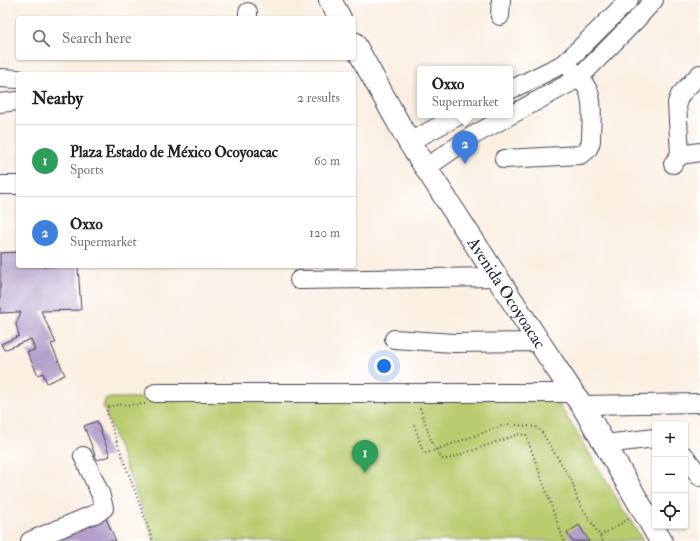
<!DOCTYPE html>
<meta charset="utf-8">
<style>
body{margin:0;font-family:"IM FELL Double Pica",serif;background:#f2f2f2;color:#202124}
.controls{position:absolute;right:12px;bottom:12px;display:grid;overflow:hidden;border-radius:4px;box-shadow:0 1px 3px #0004}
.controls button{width:36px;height:36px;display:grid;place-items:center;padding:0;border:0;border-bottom:1px solid #e0e0e0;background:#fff;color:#202124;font:20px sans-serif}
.you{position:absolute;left:384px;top:366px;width:14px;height:14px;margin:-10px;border:3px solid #fff;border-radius:50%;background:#1a73e8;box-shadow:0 0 0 6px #1a73e833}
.badge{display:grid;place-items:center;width:26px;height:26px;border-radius:50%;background:#1a73e8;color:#fff;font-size:13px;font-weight:700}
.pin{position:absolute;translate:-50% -33px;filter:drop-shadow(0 1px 2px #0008)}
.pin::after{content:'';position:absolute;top:21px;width:14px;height:12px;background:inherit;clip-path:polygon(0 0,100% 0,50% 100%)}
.popup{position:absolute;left:417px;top:66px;width:96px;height:52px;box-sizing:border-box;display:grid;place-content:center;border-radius:4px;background:#fff;filter:drop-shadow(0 1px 3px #0005);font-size:13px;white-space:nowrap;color:#757577}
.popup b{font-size:15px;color:#202124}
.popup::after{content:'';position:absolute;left:50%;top:100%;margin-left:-8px;border:8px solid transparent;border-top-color:#fff}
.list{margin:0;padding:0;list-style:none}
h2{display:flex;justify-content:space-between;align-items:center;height:52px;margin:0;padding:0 16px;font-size:17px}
h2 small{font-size:13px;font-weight:400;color:#757577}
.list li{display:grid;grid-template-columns:26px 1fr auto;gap:12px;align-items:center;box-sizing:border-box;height:72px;padding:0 16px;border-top:1px solid #e0e0e0}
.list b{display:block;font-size:15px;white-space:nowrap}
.list p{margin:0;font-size:13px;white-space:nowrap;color:#757577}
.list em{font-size:13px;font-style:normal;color:#757577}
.icon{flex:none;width:22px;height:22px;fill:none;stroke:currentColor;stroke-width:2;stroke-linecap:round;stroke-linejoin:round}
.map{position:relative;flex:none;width:700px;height:541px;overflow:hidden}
.search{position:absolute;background:#fff;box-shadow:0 1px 3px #0004;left:16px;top:16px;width:340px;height:44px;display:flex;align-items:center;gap:10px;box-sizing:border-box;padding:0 14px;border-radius:4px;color:#757577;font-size:15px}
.panel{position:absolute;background:#fff;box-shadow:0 1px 3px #0004;left:16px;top:72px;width:340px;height:196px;border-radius:4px}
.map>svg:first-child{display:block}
.green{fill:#bacc70;stroke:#6e7756}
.building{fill:#b3a0ca}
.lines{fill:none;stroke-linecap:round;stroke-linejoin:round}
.minor-casing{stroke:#424154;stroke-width:20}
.major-casing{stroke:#424154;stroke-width:24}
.path{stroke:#424154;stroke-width:2;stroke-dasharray:1 3;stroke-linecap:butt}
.minor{stroke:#fff;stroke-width:18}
.major{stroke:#fff;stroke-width:22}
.labels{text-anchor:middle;stroke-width:3;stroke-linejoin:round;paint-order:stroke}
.street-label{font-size:17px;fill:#22223b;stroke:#fff}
</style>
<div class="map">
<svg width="700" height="541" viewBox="0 0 700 541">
<rect width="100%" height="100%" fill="#fff"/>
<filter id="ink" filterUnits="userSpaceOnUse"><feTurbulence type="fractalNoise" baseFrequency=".025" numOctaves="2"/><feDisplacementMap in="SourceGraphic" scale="8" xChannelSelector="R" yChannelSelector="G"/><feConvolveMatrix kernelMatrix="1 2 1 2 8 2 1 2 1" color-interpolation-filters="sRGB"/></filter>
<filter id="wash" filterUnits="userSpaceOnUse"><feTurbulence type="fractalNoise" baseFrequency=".012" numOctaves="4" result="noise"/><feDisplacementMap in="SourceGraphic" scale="16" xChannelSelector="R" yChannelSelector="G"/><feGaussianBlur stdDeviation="0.9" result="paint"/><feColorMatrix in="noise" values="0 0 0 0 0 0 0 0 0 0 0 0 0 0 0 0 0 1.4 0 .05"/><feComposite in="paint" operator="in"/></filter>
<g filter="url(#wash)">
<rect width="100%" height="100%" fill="#faefe1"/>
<path class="green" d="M554 396 643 541H154L103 406 106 398Z"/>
<g id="blocks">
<g class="building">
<path d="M18 252V266H78L81 310 41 311 56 343 51 344 65 375 47 383 43 373 38 375 27 352 35 350 31 339 4 350 1 344 19 336 16 324 21 312 0 313V253Z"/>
<path d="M97 421 110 456 97 460 84 426Z"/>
<path d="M104 514 116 541H37Z"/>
<path d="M579 525 589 541H572L567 533Z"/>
</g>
</g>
</g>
<g filter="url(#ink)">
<use href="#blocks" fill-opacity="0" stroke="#424154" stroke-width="1"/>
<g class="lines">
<g class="minor-casing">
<g id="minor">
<path d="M500 16 501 0"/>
<path d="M248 18V12"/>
<path d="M0 78 18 79"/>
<path d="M510 90 565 63 629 0"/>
<path d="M0 103 18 101"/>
<path d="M409 142 460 115"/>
<path d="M680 155 700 152"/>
<path d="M504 159 580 155C587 151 589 149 591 141 591 127 594 103 588 90 583 80 573 71 565 63"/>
<path d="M673 164 680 155 677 103 680 95 700 74"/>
<path d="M426 168 472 136 579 78 635 21 654 0"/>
<path d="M0 185H18"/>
<path d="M299 280 497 277"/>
<path d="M394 339 454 343 539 342"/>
<path d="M155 393H573"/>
<path d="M582 405 700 403"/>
<path d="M605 444 655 438"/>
<path d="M685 456 700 477"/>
<path d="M30 541 99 512 104 508 100 493 83 456"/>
</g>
</g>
<g class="major-casing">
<g id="major">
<path d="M330 0 340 18"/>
<path id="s1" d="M354 43 409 142 539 342 573 393 582 405 661 541"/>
</g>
</g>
<g class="path">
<path d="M145 404 115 405 109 407 107 411 108 417 153 541"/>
<path d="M420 408 432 443 442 459H448L519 434 526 435 564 541"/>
<path d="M414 425 424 454 507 424 536 427 541 431 572 481 577 499 603 541"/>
<path d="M600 536 630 518"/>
</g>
<use href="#minor" class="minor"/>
<use href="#major" class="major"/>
</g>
</g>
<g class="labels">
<g class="street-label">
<text dy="6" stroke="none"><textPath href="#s1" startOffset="293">Avenida Ocoyoacac</textPath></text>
</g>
</g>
</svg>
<div class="controls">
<button>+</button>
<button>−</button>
<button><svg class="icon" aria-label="locate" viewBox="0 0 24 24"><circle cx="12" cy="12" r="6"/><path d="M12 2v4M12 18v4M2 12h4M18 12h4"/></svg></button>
</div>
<div class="you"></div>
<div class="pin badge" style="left:365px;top:473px;background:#2e9e5b">1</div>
<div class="pin badge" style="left:465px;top:164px;background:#3f7fe0">2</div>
<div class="popup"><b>Oxxo</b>Supermarket</div>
<div class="search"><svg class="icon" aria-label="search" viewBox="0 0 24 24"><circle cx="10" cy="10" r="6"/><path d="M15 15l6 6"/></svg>Search here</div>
<section class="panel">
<h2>Nearby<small>2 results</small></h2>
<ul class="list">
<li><span class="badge" style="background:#2e9e5b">1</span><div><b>Plaza Estado de México Ocoyoacac</b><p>Sports</p></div><em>60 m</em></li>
<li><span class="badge" style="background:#3f7fe0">2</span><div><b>Oxxo</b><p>Supermarket</p></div><em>120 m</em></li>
</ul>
</section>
</div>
